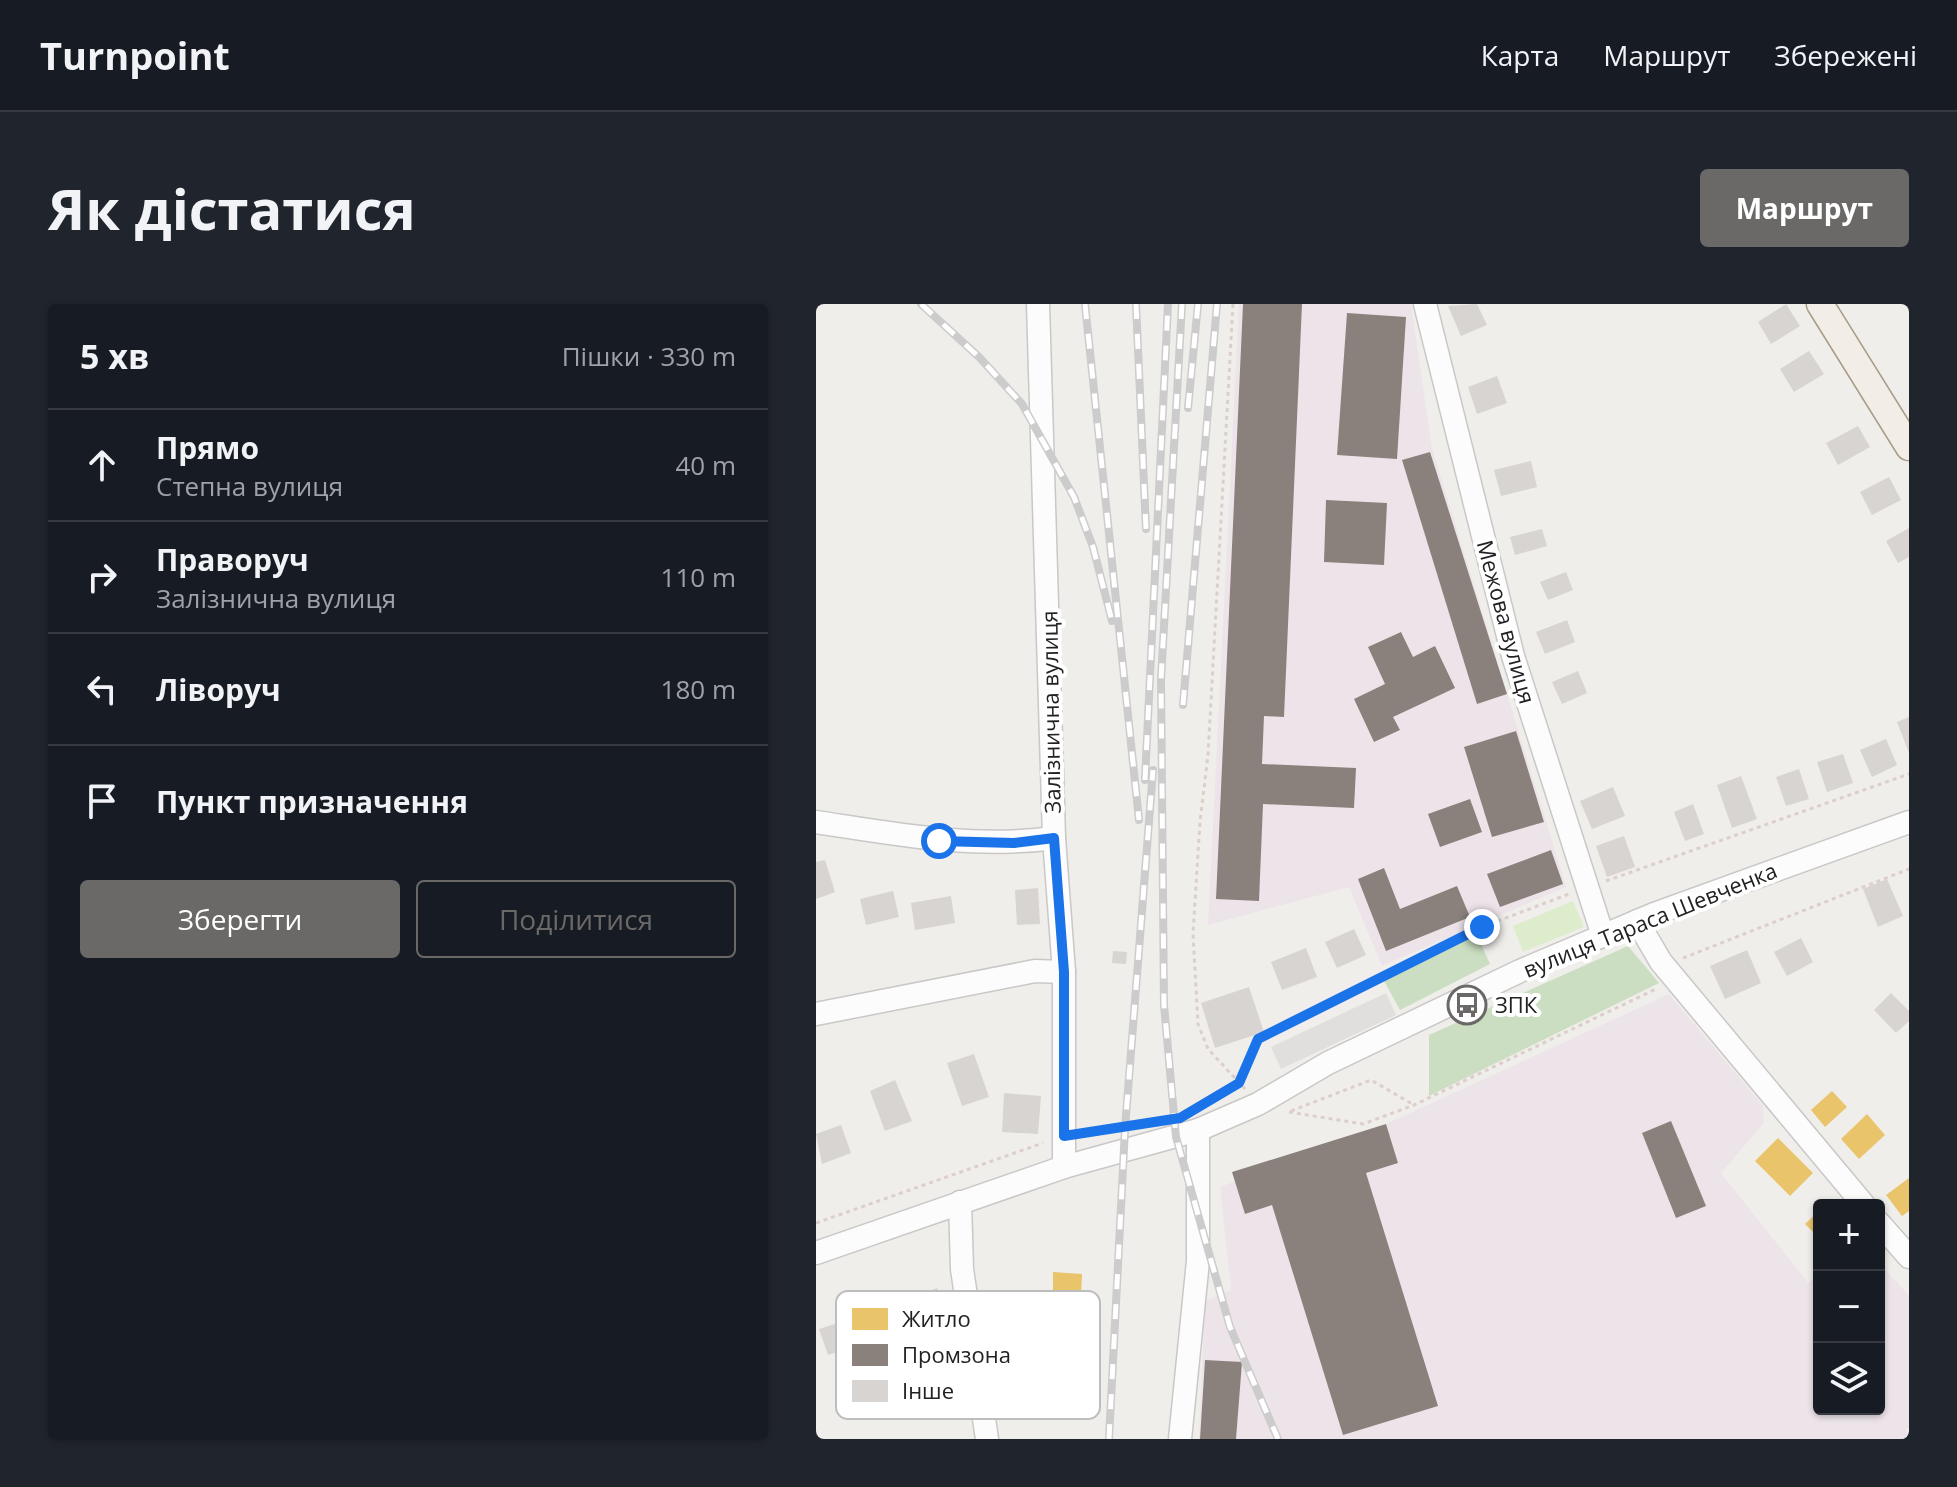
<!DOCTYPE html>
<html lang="uk">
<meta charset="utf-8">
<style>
body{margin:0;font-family:"Open Sans",sans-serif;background:#20242c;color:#f1f3f6}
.controls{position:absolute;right:24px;bottom:24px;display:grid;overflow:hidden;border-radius:8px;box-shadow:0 2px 6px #0004}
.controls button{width:72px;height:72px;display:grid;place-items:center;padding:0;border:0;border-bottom:2px solid #363941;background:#171b24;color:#f1f3f6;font:40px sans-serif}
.stop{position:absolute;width:24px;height:24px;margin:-18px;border:6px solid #1a73e8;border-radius:50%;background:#fff}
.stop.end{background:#1a73e8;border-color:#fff;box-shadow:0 2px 8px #0008}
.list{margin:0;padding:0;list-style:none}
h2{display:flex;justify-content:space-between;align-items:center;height:104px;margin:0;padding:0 32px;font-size:34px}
h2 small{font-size:26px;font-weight:400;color:#9ea1a6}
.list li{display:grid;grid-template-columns:52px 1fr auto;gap:24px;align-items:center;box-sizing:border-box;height:112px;padding:0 32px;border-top:2px solid #363941}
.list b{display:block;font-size:30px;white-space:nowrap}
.list p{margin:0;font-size:26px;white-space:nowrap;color:#9ea1a6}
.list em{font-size:26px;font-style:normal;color:#9ea1a6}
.actions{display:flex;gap:16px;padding:24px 32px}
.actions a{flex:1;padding:18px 0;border:2px solid #6a6968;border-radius:8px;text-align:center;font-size:28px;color:#6a6968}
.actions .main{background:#6a6968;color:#fff}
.icon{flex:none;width:44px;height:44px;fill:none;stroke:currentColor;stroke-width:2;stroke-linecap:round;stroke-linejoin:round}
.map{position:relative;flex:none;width:1093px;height:1135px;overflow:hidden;border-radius:8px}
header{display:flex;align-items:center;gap:48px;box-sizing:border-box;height:112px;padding:0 40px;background:#171b24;border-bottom:2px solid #363941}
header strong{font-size:38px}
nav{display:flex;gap:44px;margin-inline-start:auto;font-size:28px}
.intro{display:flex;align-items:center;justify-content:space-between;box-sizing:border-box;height:192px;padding:0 48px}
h1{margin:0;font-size:56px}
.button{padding:20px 36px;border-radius:8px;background:#6a6968;color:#fff;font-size:28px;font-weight:700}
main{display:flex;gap:48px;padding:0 48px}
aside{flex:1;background:#171b24;border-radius:8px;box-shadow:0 2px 6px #0004}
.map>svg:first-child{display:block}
.industrial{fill:#ede4e9}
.grass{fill:#ddeccb}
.forest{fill:#cbdec1}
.parking{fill:#e0dfde}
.homes{fill:#e9c46a}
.industry{fill:#8a817c}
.building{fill:#d7d4d2}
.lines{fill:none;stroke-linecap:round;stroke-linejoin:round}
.minor-casing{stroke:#c9c8c7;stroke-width:25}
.major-casing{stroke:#a79c86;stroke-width:29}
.path{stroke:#dccecd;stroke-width:3;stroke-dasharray:4 4;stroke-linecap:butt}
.minor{stroke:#fdfcfc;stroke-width:22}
.major{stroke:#f3ede7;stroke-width:26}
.rail-casing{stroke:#ccc;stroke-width:8}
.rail{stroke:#fff;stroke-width:5;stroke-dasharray:15;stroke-linecap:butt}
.route{stroke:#1a73e8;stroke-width:10}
.labels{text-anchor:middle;stroke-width:8;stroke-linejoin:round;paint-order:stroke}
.street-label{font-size:22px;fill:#222;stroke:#fff}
.poi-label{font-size:22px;fill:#222;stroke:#fff;text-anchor:start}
.key{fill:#fff;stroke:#bdbdbd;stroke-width:2}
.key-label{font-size:22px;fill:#222}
</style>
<header>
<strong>Turnpoint</strong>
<nav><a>Карта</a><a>Маршрут</a><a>Збережені</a></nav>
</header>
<div class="intro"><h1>Як дістатися</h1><a class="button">Маршрут</a></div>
<main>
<aside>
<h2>5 хв<small>Пішки · 330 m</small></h2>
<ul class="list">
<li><svg class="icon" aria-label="ahead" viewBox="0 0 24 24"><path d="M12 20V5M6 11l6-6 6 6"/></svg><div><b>Прямо</b><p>Степна вулиця</p></div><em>40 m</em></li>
<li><svg class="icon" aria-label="right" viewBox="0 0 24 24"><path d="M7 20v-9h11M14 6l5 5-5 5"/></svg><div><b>Праворуч</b><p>Залізнична вулиця</p></div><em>110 m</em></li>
<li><svg class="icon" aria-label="left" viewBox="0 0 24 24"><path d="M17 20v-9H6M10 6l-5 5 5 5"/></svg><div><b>Ліворуч</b></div><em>180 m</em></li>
<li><svg class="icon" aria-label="arrive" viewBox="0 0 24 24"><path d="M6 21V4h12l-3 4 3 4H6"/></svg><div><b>Пункт призначення</b></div></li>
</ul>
<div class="actions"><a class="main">Зберегти</a><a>Поділитися</a></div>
</aside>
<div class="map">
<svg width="1093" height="1135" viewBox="0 0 1093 1135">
<rect width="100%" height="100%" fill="#f0eeeb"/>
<g class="industrial">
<path d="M423 0H595L616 144 750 583 566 662 533 583 392 621Z"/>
<path d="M853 690 947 802 948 819 905 869 992 979 1003 970V1105H1063V958L1093 992V1123L1090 1126 1093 1135H383L389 997 415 986 404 883 570 820Z"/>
</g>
<path class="grass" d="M757 597 768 623 707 648 697 622Z"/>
<g class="forest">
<path d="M661 631 674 660 584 706 568 677Z"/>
<path d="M812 642 843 679 613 792V731Z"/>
</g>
<path class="parking" d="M570 689 580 711 465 765 455 743Z"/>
<g class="homes">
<path d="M1016 787 1031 803 1009 823 995 806Z"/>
<path d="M1051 810 1069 831 1043 855 1025 835Z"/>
<path d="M962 834 997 869 974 892 939 857Z"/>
<path d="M1093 874V907L1086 912 1070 891Z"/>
<path d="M1003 907V934L989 920Z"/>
<path d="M237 968 266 970 264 1015 237 1013Z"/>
</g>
<g class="industry">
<path d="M427 0H486L468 413 448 412 446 460 540 464 538 504 447 500 443 597 400 595Z"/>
<path d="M531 9 590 13 581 155 521 151Z"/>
<path d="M614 148 691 390 661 400 586 156Z"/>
<path d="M510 196 571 199 568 261 508 258Z"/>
<path d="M585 328 597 353 619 342 639 384 577 413 584 426 558 438 538 395 569 380 552 343Z"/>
<path d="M700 427 728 518 676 533 648 443Z"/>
<path d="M654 495 666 528 624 543 612 510Z"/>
<path d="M735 546 747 580 684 603 671 570Z"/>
<path d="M568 564 584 605 641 582 654 613 570 647 542 575Z"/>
<path d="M855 817 890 902 860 914 826 829Z"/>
<path d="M570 820 582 859 550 869 622 1102 527 1131 456 901 429 910 416 868Z"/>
<path d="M389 1056 426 1058 420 1135H384Z"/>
</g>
<g class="building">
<path d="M661 0 671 21 645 32 632 2Z"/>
<path d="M970 0 984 22 955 40 942 18Z"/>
<path d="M993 47 1008 70 978 88 964 65Z"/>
<path d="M681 72 691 99 661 110 652 83Z"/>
<path d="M1042 122 1054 143 1022 161 1010 139Z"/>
<path d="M715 157 721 183 685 192 678 166Z"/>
<path d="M1073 173 1085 196 1056 211 1044 188Z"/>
<path d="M1093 224V253L1082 259 1070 237Z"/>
<path d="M726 225 731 242 699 251 694 233Z"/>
<path d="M750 268 757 286 732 296 724 278Z"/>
<path d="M751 316 759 338 729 350 720 328Z"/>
<path d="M762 367 771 389 746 400 736 378Z"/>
<path d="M1093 413V449L1081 418Z"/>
<path d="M1070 435 1081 461 1056 473 1044 446Z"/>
<path d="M1027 450 1037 479 1011 488 1001 458Z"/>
<path d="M983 465 993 495 970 502 960 473Z"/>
<path d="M925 472 941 515 916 524 901 481Z"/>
<path d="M797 483 809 512 776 525 764 497Z"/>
<path d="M877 500 888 530 869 537 858 508Z"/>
<path d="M808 532 819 563 791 573 780 542Z"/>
<path d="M9 556 19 588 0 595V558Z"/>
<path d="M1071 575 1087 612 1062 623 1047 585Z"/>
<path d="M222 584 224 620 201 621 199 586Z"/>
<path d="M77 587 83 613 50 621 44 595Z"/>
<path d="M135 592 139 619 99 626 95 599Z"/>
<path d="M538 625 550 651 521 664 509 638Z"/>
<path d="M985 634 997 658 971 672 958 648Z"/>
<path d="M490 644 501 673 466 686 455 658Z"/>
<path d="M931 646 945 679 909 695 894 662Z"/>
<path d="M297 647 311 648 310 660 296 659Z"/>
<path d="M433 683 448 728 399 744 385 699Z"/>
<path d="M1075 689 1093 707V717L1080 729 1058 706Z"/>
<path d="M158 750 173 793 146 802 131 759Z"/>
<path d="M79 776 96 817 69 827 54 787Z"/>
<path d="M188 789 225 792 222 830 186 828Z"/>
<path d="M25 821 35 849 6 860 0 830Z"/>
<path d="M121 984 131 1011 104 1021 94 994Z"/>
<path d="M31 1016 40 1042 12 1051 3 1025Z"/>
</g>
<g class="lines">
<g class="minor-casing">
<g id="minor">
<path d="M222 0 238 534 248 668V863"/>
<path d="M609 0 697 352 787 632"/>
<path d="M0 518C79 530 157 545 238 534"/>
<path d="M821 617 845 658 1048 901"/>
<path d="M0 710 219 667 248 668"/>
<path d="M144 898 146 965 171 1135"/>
<path d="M1063 919 1093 953"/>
<path d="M0 949 248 863 382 826 442 800 512 759 704 667 838 610 1093 518"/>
<path d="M364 1135 382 957V826"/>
</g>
</g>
<g class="major-casing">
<path id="major" d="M1004 0 1093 143"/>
</g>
<g class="path">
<path d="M417 0 392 451 384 518 377 630 382 720 392 745 429 785"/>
<path d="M790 577 1093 470"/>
<path d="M867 654 1093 565"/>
<path d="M384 802 423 779 442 735 666 623 753 590"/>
<path d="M475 807 555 776 598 801"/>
<path d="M473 808 547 820 598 801 842 684"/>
<path d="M269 830 301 826"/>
<path d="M0 919 227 839"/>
</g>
<use href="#minor" class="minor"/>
<use href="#major" class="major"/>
<g class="rail-casing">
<g id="rail">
<path d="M105 0 163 53 206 100 258 193 277 243 296 317"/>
<path d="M269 0 323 516"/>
<path d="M320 0 330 225"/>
<path d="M366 0 345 376 348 701 360 833 414 1023 462 1135"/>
<path d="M372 104 382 0"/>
<path d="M367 401 401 0"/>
<path d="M329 476 352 0"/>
<path d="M293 1135 309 825 337 466"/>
</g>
</g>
<use href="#rail" class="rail"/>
</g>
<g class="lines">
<path class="route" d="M123 537 198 539 238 534 248 668V832L364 814 423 779 442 735 666 623"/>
</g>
<defs>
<g id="bus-ring" transform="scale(2)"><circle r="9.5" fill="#fff" stroke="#6a6968" stroke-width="1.5"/><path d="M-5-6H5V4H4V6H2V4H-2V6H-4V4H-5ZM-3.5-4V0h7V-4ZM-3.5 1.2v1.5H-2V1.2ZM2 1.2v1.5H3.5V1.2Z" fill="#6a6968"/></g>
</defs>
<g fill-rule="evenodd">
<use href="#bus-ring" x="651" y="701"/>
</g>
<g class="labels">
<g class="street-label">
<text transform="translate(690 318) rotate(75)" y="8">Межова вулиця</text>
<text transform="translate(235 408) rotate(-91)" y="8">Залізнична вулиця</text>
<text transform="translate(834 616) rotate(-22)" y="8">вулиця Тараса Шевченка</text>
</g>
<g class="poi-label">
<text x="679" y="709">ЗПК</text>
</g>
</g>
<rect x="20" y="987" width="264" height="128" rx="12" class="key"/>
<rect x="36" y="1004" width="36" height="22" fill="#e9c46a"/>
<rect x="36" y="1040" width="36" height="22" fill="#8a817c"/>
<rect x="36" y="1076" width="36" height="22" fill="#d7d4d2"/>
<g class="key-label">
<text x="86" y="1023">Житло</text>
<text x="86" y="1059">Промзона</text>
<text x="86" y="1095">Інше</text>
</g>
</svg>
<div class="controls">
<button>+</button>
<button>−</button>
<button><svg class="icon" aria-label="layers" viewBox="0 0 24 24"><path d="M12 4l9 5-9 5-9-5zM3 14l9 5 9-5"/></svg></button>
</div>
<div class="stop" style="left:123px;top:537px"></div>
<div class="stop end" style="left:666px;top:623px"></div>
</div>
</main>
